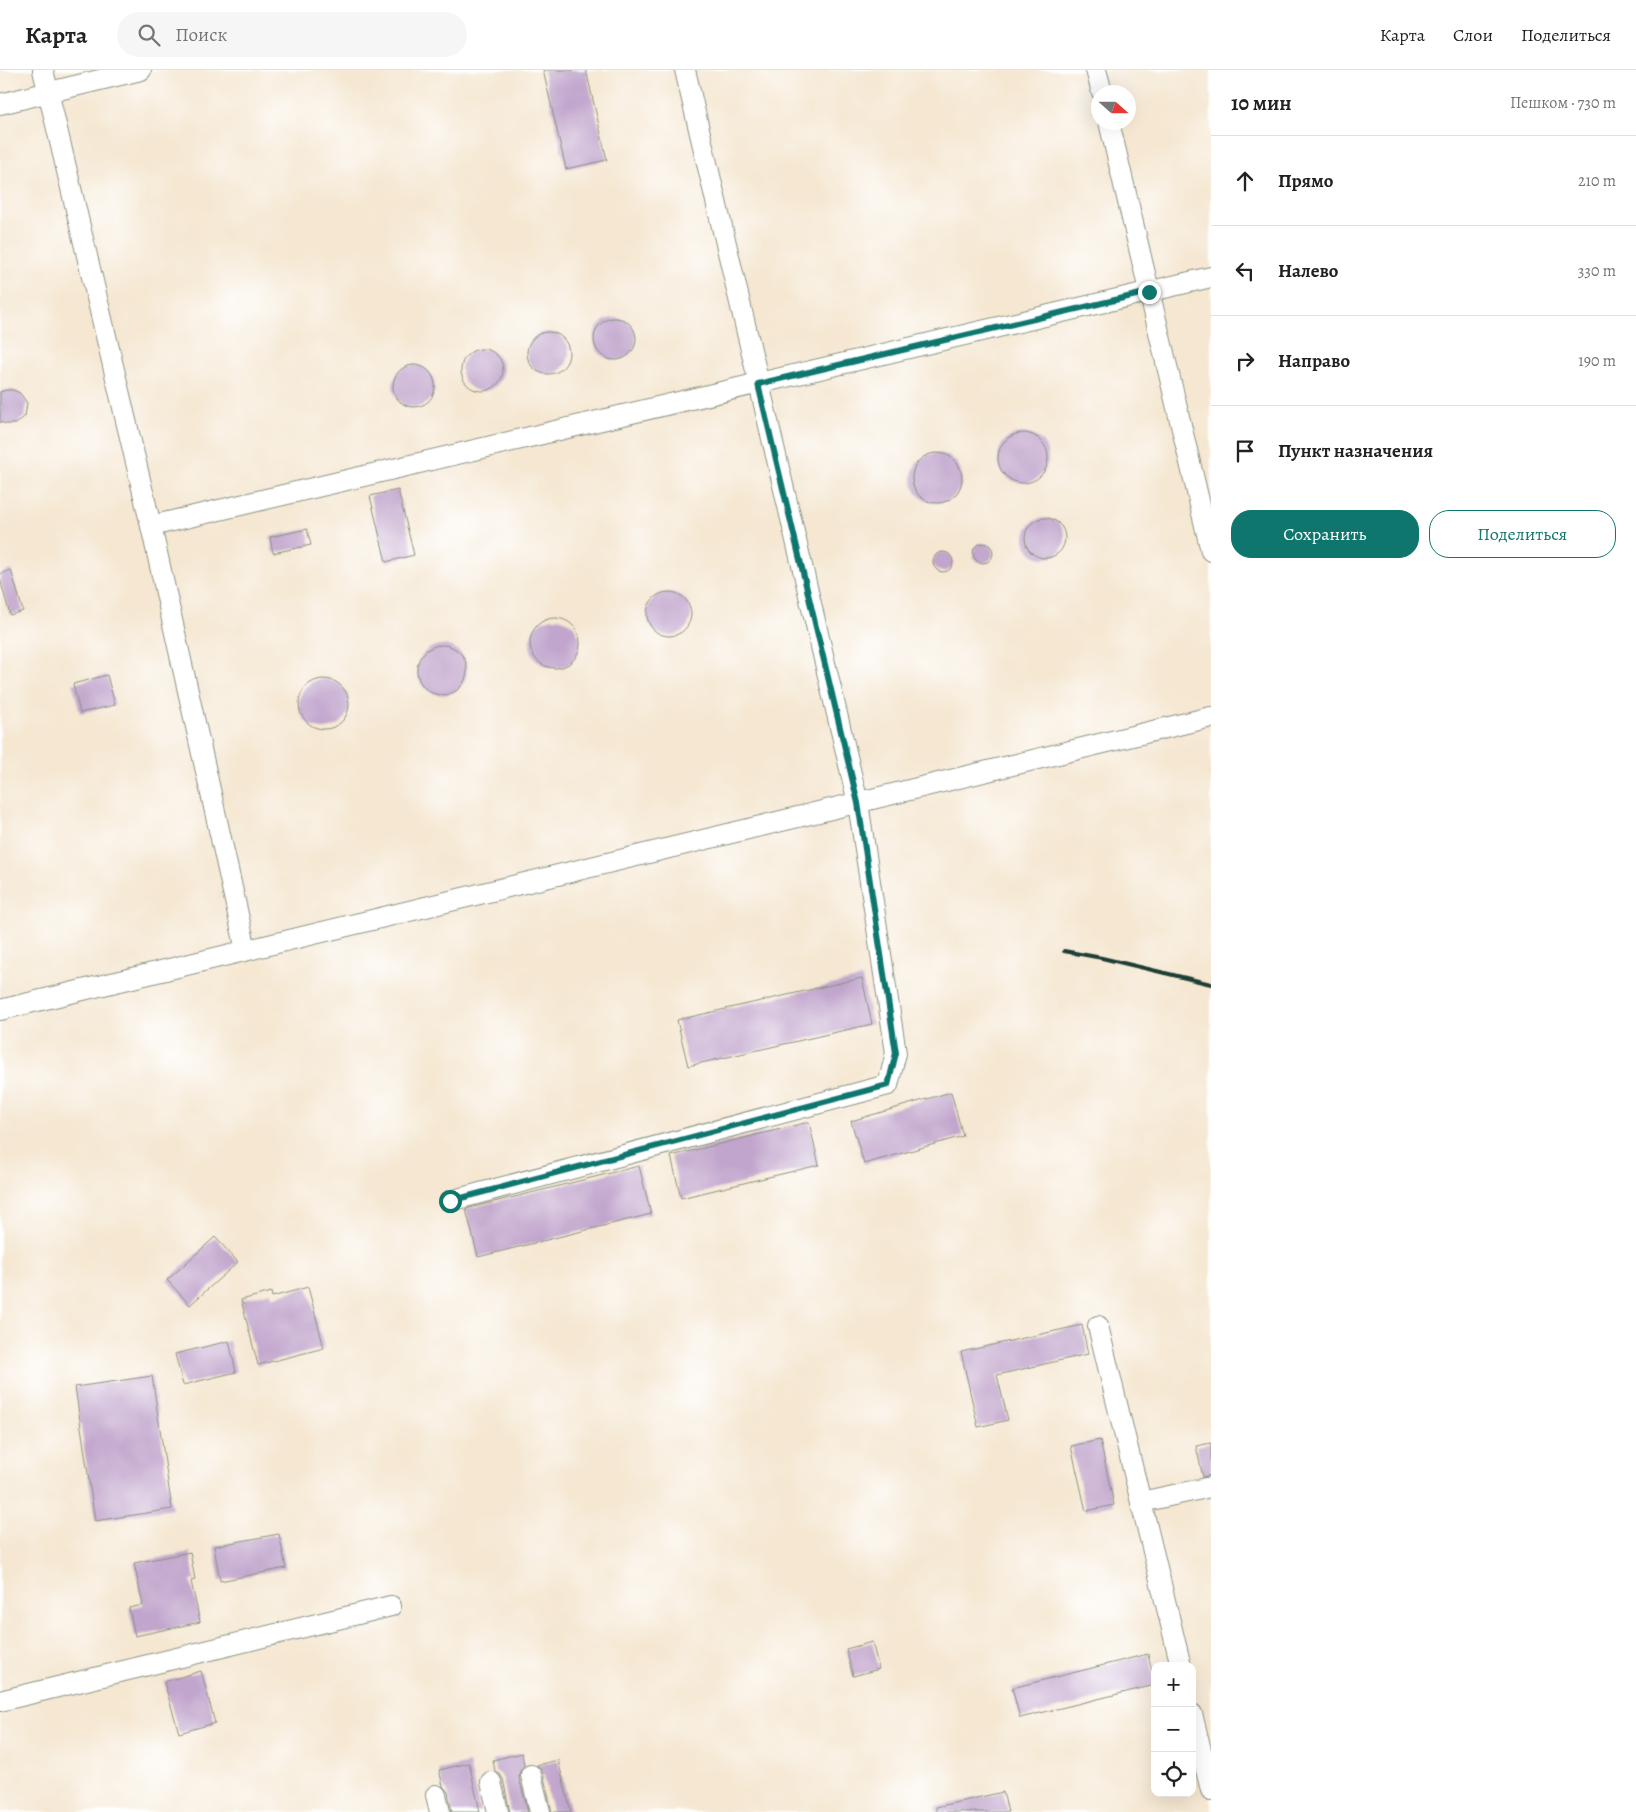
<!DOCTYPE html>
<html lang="ru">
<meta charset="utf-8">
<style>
body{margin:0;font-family:Alegreya,serif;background:#f6f6f6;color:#222}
.controls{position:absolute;right:15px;bottom:15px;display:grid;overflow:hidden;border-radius:10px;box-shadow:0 5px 20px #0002}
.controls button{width:45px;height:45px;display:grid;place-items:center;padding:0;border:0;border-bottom:1px solid #e0e0e0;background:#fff;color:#222;font:25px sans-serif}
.compass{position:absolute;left:1091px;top:15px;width:45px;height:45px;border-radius:50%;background:#fff;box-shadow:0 5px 20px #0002;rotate:111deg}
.stop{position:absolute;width:15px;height:15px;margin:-11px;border:4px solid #0f766e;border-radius:50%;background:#fff}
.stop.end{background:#0f766e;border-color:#fff;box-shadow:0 1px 5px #0008}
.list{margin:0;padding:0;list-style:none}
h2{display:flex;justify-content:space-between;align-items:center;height:65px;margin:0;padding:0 20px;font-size:21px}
h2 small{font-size:16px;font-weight:400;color:#767676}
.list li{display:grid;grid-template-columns:32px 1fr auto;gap:15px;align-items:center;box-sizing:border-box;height:90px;padding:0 20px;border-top:1px solid #e0e0e0}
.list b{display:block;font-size:19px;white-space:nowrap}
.list em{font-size:16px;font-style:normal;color:#767676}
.actions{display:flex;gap:10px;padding:15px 20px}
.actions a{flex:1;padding:11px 0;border:1px solid #0f766e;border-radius:20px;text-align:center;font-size:18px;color:#0f766e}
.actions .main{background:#0f766e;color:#fff}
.icon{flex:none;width:28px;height:28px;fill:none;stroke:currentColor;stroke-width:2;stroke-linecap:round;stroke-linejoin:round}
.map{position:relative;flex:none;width:1211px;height:1742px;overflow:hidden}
header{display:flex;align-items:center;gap:30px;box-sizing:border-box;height:70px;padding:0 25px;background:#fff;border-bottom:1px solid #e0e0e0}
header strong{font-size:24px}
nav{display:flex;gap:28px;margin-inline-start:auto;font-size:18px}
.search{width:350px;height:45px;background:#f6f6f6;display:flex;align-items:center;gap:12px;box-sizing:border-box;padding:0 18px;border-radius:28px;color:#767676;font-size:19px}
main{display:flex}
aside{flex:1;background:#fff}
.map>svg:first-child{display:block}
.building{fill:#c1a5cc}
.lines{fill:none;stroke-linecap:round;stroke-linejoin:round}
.minor-casing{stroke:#8a9282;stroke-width:22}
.minor{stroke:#fff;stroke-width:20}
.rail{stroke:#1f3d34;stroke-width:4}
.route{stroke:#0f766e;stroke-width:6}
</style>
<header>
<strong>Карта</strong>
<div class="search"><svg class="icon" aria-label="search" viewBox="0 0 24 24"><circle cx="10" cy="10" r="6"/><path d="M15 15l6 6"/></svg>Поиск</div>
<nav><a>Карта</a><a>Слои</a><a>Поделиться</a></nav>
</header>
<main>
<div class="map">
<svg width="1211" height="1742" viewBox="0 0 1211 1742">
<rect width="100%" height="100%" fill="#fff"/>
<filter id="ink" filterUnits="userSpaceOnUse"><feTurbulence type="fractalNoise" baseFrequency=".02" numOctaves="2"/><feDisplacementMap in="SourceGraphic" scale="10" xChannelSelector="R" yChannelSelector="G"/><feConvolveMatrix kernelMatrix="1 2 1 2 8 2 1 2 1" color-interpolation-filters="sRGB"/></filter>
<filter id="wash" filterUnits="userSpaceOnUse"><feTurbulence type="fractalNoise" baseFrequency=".0096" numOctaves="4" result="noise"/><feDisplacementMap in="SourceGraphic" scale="20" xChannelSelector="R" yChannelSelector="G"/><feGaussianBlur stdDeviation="1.12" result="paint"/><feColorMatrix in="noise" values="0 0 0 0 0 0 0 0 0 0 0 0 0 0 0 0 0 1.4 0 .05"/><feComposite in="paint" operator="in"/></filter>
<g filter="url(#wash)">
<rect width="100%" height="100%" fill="#f5e7d1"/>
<g id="blocks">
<g class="building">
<path d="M543 0H586L607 90 566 99Z"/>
<circle cx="615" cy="269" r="21"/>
<circle cx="548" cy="283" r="21"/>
<circle cx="482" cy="300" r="21"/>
<circle cx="414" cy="316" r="21"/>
<path d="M6 320H13L20 323 27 333 25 346 16 354H7L0 352V322Z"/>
<circle cx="1023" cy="388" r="25"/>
<circle cx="937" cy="408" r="25"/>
<path d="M398 420 414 485 386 492 370 426Z"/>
<circle cx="1045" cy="468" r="20"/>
<path d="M307 459 311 475 273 483 270 467Z"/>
<circle cx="983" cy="483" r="10"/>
<circle cx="943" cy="492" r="10"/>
<path d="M11 500 23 541 10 545 0 509V504Z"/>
<circle cx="669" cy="544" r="22"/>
<circle cx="555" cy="573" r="25"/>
<circle cx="442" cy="600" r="25"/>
<path d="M107 605 115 635 80 643 73 614Z"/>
<circle cx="324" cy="634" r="25"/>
<path d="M862 908 872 954 688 996 677 950Z"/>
<path d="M951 1022 963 1066 864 1094 851 1051Z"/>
<path d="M809 1052 819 1095 681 1128 671 1086Z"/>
<path d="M639 1096 651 1144 478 1187 466 1139Z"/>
<path d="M215 1167 238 1192 190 1235 167 1210Z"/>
<path d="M308 1217 324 1278 258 1295 241 1230 271 1222 272 1227Z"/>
<path d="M1082 1255 1088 1284 997 1305 1008 1350 978 1357 961 1282Z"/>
<path d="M229 1271 236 1302 183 1315 175 1284Z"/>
<path d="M152 1306 172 1439 95 1451 75 1317Z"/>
<path d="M1100 1370 1114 1435 1086 1441 1071 1376Z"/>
<path d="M1211 1373V1405L1203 1407 1196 1376Z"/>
<path d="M279 1464 286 1498 220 1511 214 1476Z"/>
<path d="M190 1482 195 1510 191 1511 200 1552 135 1566 129 1538 143 1535 134 1493Z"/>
<path d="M872 1572 879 1599 853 1606 846 1579Z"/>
<path d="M1148 1584 1155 1615 1020 1648 1012 1618Z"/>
<path d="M201 1601 215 1653 179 1663 164 1612Z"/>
<path d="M522 1683 524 1695 520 1701 519 1708 528 1742H510L503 1709 500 1704 495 1701 493 1690Z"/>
<path d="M558 1690 571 1742H552L543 1702 537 1695Z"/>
<path d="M469 1693 480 1742H452L448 1722 443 1716 439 1700Z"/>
<path d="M1003 1722 1008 1742H936V1737Z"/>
</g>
</g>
</g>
<g filter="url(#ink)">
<use href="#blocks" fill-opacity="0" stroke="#8a9282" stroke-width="1"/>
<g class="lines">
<g class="minor-casing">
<g id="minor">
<path d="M43 0 151 456 246 880"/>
<path d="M1096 0 1102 22"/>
<path d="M0 34 141 0"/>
<path d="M1109 52 1211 481"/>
<path d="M151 456 1211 207"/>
<path d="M0 940 1211 647"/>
<path d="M450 1131 888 1015 896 983 858 733 685 0"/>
<path d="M1098 1256 1181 1596"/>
<path d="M1141 1432 1211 1417"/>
<path d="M0 1631 391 1536"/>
<path d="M1192 1644 1211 1720"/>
<path d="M531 1705 540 1742"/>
<path d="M491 1712 498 1742"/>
<path d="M436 1725 440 1742"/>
</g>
</g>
<use href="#minor" class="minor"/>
<path class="rail" d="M1064 881 1102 888 1211 914"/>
</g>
</g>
<g class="lines" filter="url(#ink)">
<path class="route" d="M450 1131 888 1015 896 983 858 733 758 314 1149 222"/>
</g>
</svg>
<div class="controls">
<button>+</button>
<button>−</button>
<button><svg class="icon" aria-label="locate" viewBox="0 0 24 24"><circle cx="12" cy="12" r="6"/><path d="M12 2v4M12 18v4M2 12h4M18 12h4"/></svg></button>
</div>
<svg class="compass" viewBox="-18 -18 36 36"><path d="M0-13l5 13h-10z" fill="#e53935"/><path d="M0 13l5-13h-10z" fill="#767676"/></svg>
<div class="stop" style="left:450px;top:1131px"></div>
<div class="stop end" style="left:1149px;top:222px"></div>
</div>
<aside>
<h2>10 мин<small>Пешком · 730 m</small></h2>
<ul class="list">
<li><svg class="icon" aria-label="ahead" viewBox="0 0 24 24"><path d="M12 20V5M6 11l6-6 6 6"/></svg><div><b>Прямо</b></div><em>210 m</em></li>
<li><svg class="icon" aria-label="left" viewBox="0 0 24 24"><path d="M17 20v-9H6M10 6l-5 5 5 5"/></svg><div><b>Налево</b></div><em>330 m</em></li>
<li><svg class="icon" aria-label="right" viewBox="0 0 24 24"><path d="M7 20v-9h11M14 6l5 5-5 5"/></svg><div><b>Направо</b></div><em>190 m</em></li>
<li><svg class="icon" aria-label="arrive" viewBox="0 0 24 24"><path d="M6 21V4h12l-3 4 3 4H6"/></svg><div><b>Пункт назначения</b></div></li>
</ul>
<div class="actions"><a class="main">Сохранить</a><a>Поделиться</a></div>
</aside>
</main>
